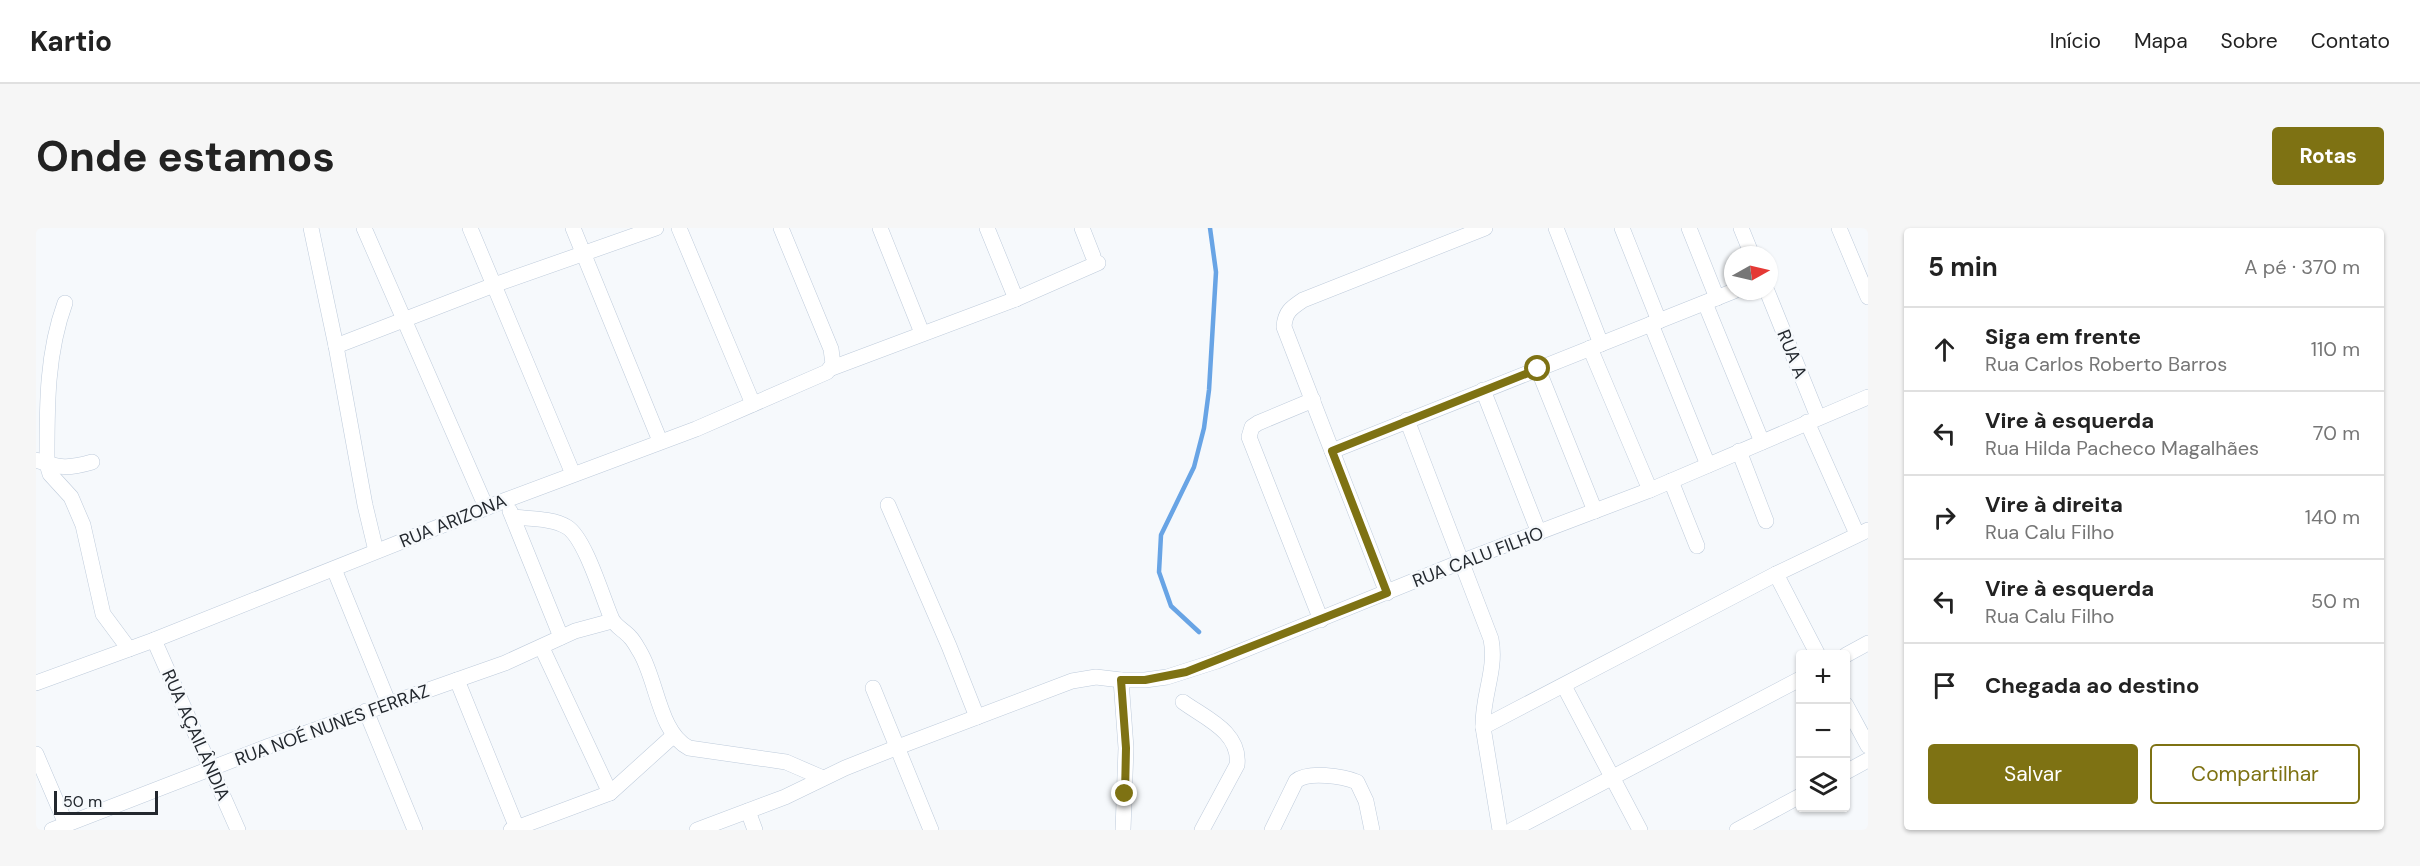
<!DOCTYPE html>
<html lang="pt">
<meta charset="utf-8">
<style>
body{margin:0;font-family:"DM Sans",sans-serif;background:#f6f6f6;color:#222}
.controls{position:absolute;right:18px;bottom:18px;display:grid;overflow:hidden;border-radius:6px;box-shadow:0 2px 4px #0004}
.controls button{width:54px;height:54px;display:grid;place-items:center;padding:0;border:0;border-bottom:2px solid #e0e0e0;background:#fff;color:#222;font:30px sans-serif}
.compass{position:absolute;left:1688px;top:18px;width:54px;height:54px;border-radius:50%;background:#fff;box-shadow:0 2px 4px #0004;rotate:82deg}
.scale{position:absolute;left:18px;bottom:15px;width:104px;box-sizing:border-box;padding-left:6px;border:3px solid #23282e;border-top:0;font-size:16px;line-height:21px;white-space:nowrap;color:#23282e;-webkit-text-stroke:4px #f6f9fc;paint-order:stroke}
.stop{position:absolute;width:18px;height:18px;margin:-14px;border:4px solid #7e7213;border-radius:50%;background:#fff}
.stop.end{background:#7e7213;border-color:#fff;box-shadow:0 2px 6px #0008}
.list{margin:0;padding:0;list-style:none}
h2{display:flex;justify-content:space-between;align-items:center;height:78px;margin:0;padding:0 24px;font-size:26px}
h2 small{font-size:20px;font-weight:400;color:#767676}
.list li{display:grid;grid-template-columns:39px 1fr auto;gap:18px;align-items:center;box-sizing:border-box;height:84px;padding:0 24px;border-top:2px solid #e0e0e0}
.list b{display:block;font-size:22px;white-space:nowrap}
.list p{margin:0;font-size:20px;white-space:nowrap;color:#767676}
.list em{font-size:20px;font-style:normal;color:#767676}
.actions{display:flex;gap:12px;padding:18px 24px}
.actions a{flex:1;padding:14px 0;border:2px solid #7e7213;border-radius:6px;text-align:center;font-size:21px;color:#7e7213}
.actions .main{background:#7e7213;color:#fff}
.icon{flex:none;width:33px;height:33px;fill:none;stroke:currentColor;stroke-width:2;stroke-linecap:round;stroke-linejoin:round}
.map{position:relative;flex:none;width:1832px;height:602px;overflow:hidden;border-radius:6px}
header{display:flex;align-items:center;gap:36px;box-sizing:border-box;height:84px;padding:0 30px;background:#fff;border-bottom:2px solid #e0e0e0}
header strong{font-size:28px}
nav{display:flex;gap:33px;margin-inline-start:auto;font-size:21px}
.intro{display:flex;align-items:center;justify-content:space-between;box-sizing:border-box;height:144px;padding:0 36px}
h1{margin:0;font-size:42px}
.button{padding:15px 27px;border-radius:6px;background:#7e7213;color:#fff;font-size:21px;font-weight:700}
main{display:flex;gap:36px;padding:0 36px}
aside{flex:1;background:#fff;border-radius:6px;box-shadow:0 2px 4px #0004}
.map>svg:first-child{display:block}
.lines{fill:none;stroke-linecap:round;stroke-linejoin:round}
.stream{stroke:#68a4e5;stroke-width:4.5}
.minor-casing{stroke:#becbdb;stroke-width:16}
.minor{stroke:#fff;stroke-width:15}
.route{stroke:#7e7213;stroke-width:8}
.labels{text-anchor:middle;stroke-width:5;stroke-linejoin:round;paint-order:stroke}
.street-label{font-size:18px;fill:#23282e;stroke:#f6f9fc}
</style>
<header>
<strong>Kartio</strong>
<nav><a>Início</a><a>Mapa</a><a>Sobre</a><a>Contato</a></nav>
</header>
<div class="intro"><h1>Onde estamos</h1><a class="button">Rotas</a></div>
<main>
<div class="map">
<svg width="1832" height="602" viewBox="0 0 1832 602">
<rect width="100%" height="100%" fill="#f6f9fc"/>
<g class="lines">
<path class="stream" d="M1163 404 1135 378 1123 344 1125 307 1158 239 1168 200 1173 162 1180 44 1174 0"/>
<g class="minor-casing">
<g id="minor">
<path d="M275 0 300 118 329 277 340 323"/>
<path d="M328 0 450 279"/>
<path d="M434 0 537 246"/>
<path d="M537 0 624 213"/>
<path d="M643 0 717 176"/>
<path d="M844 0 886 105"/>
<path d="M951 0 980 71"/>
<path d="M1046 0 1057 28"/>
<path d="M1520 0 1565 116"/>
<path d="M1586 0 1623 93"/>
<path d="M1653 0 1681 70"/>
<path d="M1705 0 1716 27"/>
<path d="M1803 0 1832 69"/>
<path d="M1731 63 1782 189"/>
<path d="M29 75C10 127 11 181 11 236L14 246 35 269 47 297 67 386 93 421"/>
<path d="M1669 75 1726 214"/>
<path d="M1615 96 1672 237"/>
<path d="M300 118 458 57 620 0"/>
<path d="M1554 120 1614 262"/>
<path d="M796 140 980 71 1062 35"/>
<path d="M1502 141 1559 283"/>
<path d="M1447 162 1503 305"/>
<path d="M1277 172 1222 195 1216 199 1213 209 1285 392"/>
<path d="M1371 192 1455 411C1461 442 1446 468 1447 499L1464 602"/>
<path d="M1771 194 1821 306"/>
<path d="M1296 223 1698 63"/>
<path d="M1703 223 1730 293"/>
<path d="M0 232C24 240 32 241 56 234"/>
<path d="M1635 253 1661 318"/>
<path d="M852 277 913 418 941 489"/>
<path d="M474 283 525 409"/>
<path d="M477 289C493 291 516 290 531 299 549 310 566 368 575 389 578 398 588 402 594 409 598 413 601 419 604 424 621 452 623 505 653 520L750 534 787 550"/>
<path d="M298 341 353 476"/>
<path d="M1740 346 1782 427"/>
<path d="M1351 365 1248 99C1249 84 1255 80 1267 72L1449 0"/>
<path d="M118 412 202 602"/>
<path d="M506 420 574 565"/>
<path d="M1810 427 1832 415"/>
<path d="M421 452 481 600"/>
<path d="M0 455 118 412 470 272 660 201 791 144 797 136 795 121 745 0"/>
<path d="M1528 458 1604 602"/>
<path d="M837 460 895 602"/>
<path d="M1147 474C1169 490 1205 504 1201 537L1166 602"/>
<path d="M1810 477 1832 518"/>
<path d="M330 483 379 602"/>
<path d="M1447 499 1740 346 1832 302"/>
<path d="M0 526 30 596"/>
<path d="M1810 544 1832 532"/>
<path d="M712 583 719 602"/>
<path d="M16 602 233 518 469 435 539 403 576 393"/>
<path d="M475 602 574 565 637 508"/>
<path d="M661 602 749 569 809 540 862 519 1036 453 1060 449 1085 452"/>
<path d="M1087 602 1090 520 1085 452H1109L1131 449 1181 433 1427 333 1614 262 1832 169"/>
<path d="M1236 602 1260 553C1272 543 1307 548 1321 554L1330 573 1336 602"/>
<path d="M1476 602 1764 451"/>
<path d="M1701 602 1764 568"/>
</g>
</g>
<use href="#minor" class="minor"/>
</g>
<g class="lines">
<path class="route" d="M1089 566 1090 520 1085 452H1109L1150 444 1351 365 1296 223 1502 141"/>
</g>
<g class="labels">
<g class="street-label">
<text transform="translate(1756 126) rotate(68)" y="6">RUA A</text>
<text transform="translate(417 293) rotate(-22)" y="6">RUA ARIZONA</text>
<text transform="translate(1442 329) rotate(-21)" y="6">RUA CALU FILHO</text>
<text transform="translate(296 497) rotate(-20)" y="6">RUA NOÉ NUNES FERRAZ</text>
<text transform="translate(160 507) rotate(66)" y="6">RUA AÇAILÂNDIA</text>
</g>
</g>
</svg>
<div class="controls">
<button>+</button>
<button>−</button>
<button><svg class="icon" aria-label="layers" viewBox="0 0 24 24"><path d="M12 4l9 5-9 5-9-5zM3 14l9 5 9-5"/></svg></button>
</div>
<svg class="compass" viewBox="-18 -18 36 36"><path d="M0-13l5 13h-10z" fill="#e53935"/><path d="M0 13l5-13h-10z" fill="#767676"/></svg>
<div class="scale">50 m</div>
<div class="stop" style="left:1502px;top:141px"></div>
<div class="stop end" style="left:1089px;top:566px"></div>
</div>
<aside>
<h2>5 min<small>A pé · 370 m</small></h2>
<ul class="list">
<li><svg class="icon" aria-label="ahead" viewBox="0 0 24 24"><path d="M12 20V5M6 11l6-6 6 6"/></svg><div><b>Siga em frente</b><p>Rua Carlos Roberto Barros</p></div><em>110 m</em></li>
<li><svg class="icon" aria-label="left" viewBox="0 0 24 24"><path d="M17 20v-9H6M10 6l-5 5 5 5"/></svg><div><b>Vire à esquerda</b><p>Rua Hilda Pacheco Magalhães</p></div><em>70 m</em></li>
<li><svg class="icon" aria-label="right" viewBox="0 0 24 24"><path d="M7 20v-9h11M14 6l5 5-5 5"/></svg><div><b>Vire à direita</b><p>Rua Calu Filho</p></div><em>140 m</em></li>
<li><svg class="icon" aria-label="left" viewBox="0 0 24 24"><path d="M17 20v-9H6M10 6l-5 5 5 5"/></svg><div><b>Vire à esquerda</b><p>Rua Calu Filho</p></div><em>50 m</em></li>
<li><svg class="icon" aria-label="arrive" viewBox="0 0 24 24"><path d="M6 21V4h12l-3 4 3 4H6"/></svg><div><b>Chegada ao destino</b></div></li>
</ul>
<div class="actions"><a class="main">Salvar</a><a>Compartilhar</a></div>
</aside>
</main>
